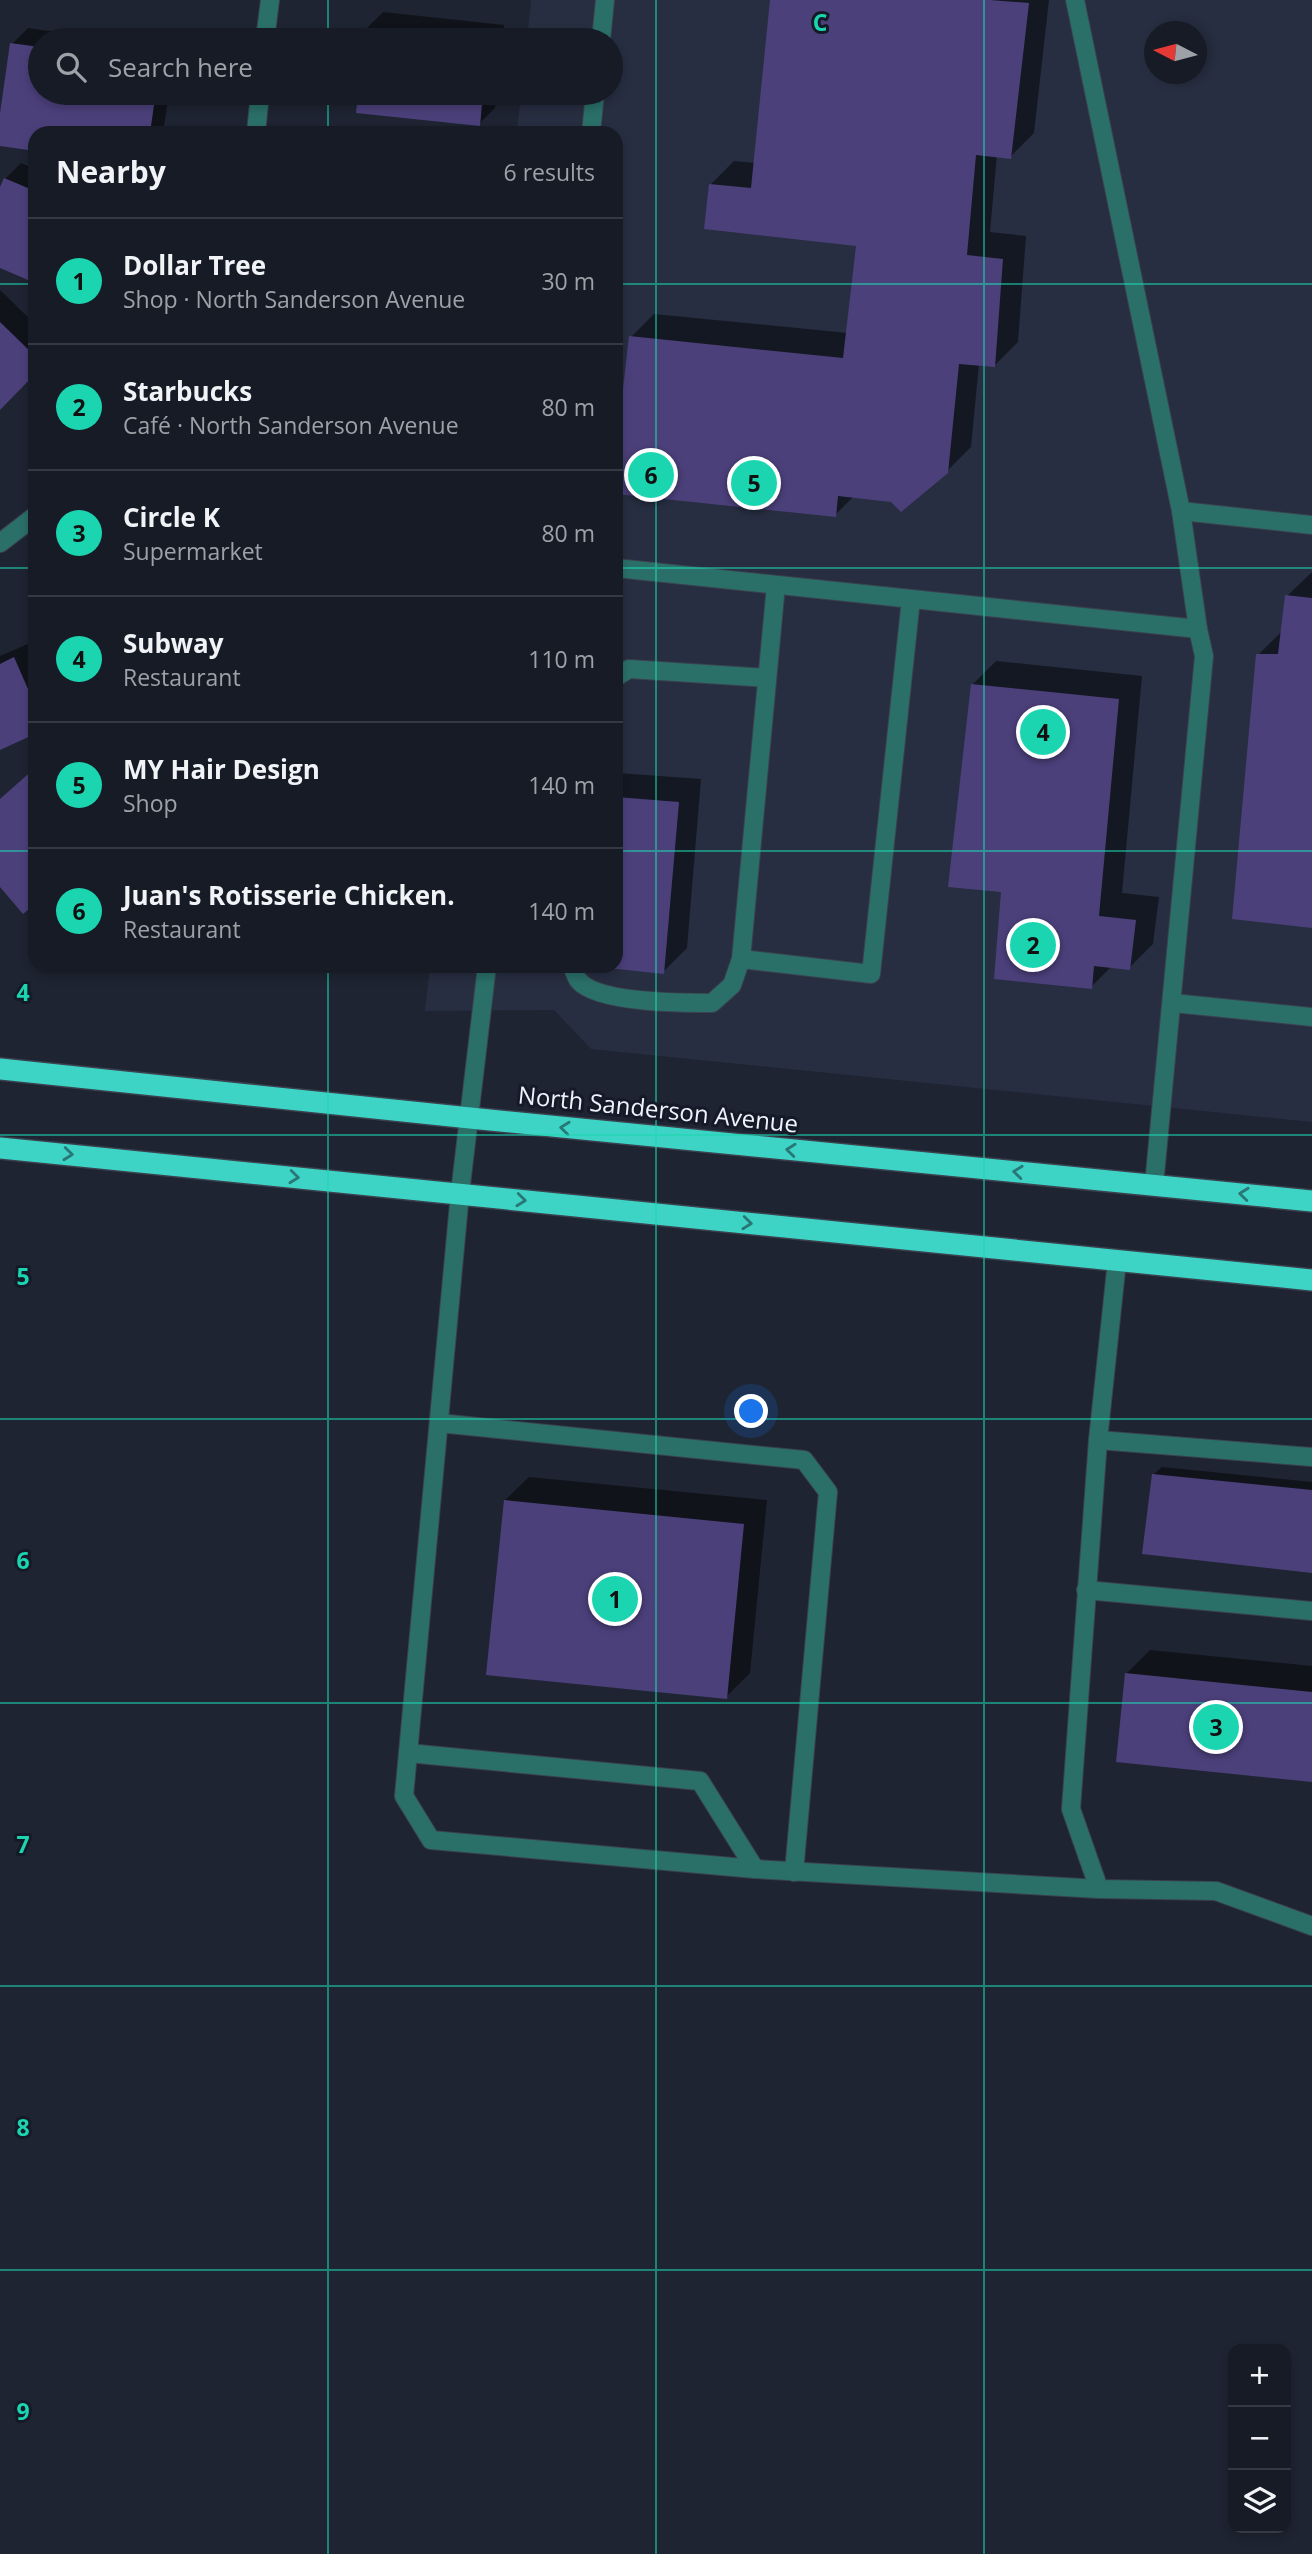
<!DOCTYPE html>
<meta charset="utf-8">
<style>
body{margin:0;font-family:"Open Sans",sans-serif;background:#232832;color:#f1f3f6}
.controls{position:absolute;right:21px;bottom:21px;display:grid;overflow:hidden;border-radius:14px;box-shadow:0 4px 10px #0003}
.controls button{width:63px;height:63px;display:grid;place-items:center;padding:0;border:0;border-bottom:2px solid #353943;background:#161b26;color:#f1f3f6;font:35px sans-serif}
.compass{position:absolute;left:1144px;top:21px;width:63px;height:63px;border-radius:50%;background:#161b26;box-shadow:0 4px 10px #0003;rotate:276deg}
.you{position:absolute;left:752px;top:1412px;width:24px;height:24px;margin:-18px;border:5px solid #fff;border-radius:50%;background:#1a73e8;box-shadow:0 0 0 10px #1a73e833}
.badge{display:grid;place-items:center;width:46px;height:46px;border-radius:50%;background:#1bd5b1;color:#111;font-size:23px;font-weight:700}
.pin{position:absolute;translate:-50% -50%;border:4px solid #fff;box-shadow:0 2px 7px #0006}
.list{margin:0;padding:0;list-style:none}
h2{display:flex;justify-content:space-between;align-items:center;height:91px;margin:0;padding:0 28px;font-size:30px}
h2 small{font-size:23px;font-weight:400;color:#9ea1a7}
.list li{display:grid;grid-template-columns:46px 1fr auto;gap:21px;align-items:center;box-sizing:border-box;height:126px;padding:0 28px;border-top:2px solid #353943}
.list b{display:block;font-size:26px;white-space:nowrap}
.list p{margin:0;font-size:23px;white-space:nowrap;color:#9ea1a7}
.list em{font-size:23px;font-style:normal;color:#9ea1a7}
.icon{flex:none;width:38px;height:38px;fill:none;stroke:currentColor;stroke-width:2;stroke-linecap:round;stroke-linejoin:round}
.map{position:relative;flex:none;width:1312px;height:2554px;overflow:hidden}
.search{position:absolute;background:#161b26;box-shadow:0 4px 10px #0003;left:28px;top:28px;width:595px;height:77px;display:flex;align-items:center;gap:18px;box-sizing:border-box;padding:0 24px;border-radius:38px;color:#9ea1a7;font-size:26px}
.panel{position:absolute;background:#161b26;box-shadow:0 4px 10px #0003;left:28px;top:126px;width:595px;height:847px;border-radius:21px}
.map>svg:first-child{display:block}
.built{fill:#272e41;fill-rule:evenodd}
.shadow{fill:#0007}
.building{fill:#4c407b}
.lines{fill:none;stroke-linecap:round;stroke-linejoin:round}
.lane-casing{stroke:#3b414e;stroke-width:20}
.street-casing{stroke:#3b414e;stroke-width:20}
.highway-casing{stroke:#3b414e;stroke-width:24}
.lane{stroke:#2a7069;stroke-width:18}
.street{stroke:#2a7069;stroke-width:18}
.highway{stroke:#3dd4c6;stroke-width:21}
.oneway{stroke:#297777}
.grid{fill:none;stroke:#1bd5b1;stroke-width:2;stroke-opacity:0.55}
.labels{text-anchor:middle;stroke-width:6;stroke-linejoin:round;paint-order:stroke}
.street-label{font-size:24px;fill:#eef2fc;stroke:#151a28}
.grid-label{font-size:23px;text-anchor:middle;font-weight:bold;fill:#1bd5b1;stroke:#151a28;stroke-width:6;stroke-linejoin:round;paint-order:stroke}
</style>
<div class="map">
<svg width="1312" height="2554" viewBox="0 0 1312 2554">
<rect width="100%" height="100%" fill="#1e2432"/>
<path class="built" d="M531 0H1312V1122L591 1049 554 1010 425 1011 430 966H616V133H517L521 93H611V40H527ZM1154 32H1196V74H1154Z"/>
<g class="shadow">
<path d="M772 0H1049L1034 133 1010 157 997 155 990 232 1026 236 1018 342 994 366 979 364 971 447 947 471 892 500 854 496 835 515 616 492V465L631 337 654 314 848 333 858 244 710 185 734 161 756 163Z"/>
<path d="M383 12 504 25 502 40H365L367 28Z"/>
<path d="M28 28 114 40H40V93H169L163 133H35V149L0 144V125L12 44Z"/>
<path d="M360 93H497L495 108 479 124 358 111Z"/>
<path d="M21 163 35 169V281L0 266V192L5 179Z"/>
<path d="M0 290 35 324V372L0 407Z"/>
<path d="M1311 573H1312V926L1258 655 1282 631 1287 596Z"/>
<path d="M30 643 35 653V732L0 748V656Z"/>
<path d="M996 661 1142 676 1122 893 1159 897 1153 944 1129 968 1112 966 1091 987 1003 891 972 685Z"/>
<path d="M618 773 701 779 687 948 663 972 608 966H616V775Z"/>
<path d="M1162 1467 1312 1482V1571L1154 1474Z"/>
<path d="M529 1477 767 1500 750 1673 726 1697 505 1500Z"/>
<path d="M1150 1650 1312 1666V1780L1126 1674Z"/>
</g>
<g class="building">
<path d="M770 0H990L1029 3 1011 159 976 155 967 255 1003 259 995 367 959 364 948 473 901 512 891 502 838 496 836 517 616 494V450L629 336 843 358 856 246 704 229 709 184 751 188Z"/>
<path d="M365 28 468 38V40H364Z"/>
<path d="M10 43 40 47V93H124L123 101 154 105 150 133H35V151L0 146V113Z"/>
<path d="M358 93H483L480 126 356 113Z"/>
<path d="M4 178 35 191V283L0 268V187Z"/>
<path d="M0 322 35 356V374L0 410Z"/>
<path d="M1285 595 1312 598V928L1232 919 1256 654H1278Z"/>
<path d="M14 657 35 705V734L0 750V664Z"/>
<path d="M971 684 1119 699 1099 916 1136 920 1130 970 1094 966 1092 989 994 979 1001 892 948 887Z"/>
<path d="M35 768V904L23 914 0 887V799Z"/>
<path d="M616 797 679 802 664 974 608 968 616 966Z"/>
<path d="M1152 1474 1312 1490V1573L1142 1554Z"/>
<path d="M504 1500 744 1524 727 1699 486 1675Z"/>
<path d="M1125 1673 1312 1692V1782L1116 1762Z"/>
</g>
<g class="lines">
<g class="lane-casing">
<g id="lane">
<path d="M1075 0 1181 511 1312 525"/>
<path d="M601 40 605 0"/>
<path d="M591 133 595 93"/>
<path d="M616 568 1198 629"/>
<path d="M776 585 741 959 871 974 911 599"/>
<path d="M616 677 629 669 767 678"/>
<path d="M487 966 460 1193 404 1796 431 1840 755 1869 1099 1889"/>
<path d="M572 966C574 970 576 978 579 981 598 1003 684 1003 712 1003L732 985 741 959"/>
<path d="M1173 1003 1312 1017"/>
<path d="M1154 1185 1204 656 1198 629 1181 511"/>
<path d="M1117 1261 1098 1440 1071 1809 1099 1889 1216 1891 1312 1926"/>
<path d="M439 1423 804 1460 828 1492 794 1872"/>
<path d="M1098 1440 1312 1457"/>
<path d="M1086 1590 1312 1611"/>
<path d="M408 1753 700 1781 755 1869"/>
</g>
</g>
<g class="street-casing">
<g id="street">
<path d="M265 40 270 0"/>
<path d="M256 133 260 93"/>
<path d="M0 543 35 516"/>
</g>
</g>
<g class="highway-casing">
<g id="highway">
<path d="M0 1069 470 1118 1312 1201"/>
<path d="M0 1148 1312 1280"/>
</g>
</g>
<use href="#lane" class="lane"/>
<use href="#street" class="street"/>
<use href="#highway" class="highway"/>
</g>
<defs><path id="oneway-chevron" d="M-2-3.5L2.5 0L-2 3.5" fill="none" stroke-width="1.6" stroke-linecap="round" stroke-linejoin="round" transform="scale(1.75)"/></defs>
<g class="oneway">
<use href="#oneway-chevron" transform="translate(565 1128) rotate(-174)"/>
<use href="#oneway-chevron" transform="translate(791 1150) rotate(-174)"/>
<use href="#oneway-chevron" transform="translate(68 1154) rotate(6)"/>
<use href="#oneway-chevron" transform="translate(1018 1172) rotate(-174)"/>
<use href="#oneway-chevron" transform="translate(294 1177) rotate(6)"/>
<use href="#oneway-chevron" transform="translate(1244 1194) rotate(-174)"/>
<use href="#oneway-chevron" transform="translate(521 1200) rotate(6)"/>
<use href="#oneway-chevron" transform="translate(747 1223) rotate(6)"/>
</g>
<path class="grid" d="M328 0V40M656 0V2554M984 0V2554M328 93V133M0 284H35M616 284H1312M0 568H35M616 568H1312M0 851H35M616 851H1312M328 966V2554M0 1135H1312M0 1419H1312M0 1703H1312M0 1986H1312M0 2270H1312"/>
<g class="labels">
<g class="street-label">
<text transform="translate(658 1110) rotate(6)" y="8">North Sanderson Avenue</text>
</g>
</g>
<g class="grid-label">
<text x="820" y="31">C</text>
<text x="23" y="1001">4</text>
<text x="23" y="1285">5</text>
<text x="23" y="1569">6</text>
<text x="23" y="1853">7</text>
<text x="23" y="2136">8</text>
<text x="23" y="2420">9</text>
</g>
</svg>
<div class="controls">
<button>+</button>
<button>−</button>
<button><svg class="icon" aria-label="layers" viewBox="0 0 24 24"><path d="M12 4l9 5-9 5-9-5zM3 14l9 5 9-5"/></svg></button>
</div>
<svg class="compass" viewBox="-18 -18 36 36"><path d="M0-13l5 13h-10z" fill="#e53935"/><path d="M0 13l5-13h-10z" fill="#9ea1a7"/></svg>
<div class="you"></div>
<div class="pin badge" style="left:615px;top:1599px">1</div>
<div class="pin badge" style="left:1033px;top:945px">2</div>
<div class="pin badge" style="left:1216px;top:1727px">3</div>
<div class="pin badge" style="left:1043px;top:732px">4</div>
<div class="pin badge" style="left:754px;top:483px">5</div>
<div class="pin badge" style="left:651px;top:475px">6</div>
<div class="search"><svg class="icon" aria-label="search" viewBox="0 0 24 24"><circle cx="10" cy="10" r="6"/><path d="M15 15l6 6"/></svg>Search here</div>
<section class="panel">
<h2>Nearby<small>6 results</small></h2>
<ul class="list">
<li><span class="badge">1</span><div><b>Dollar Tree</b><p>Shop · North Sanderson Avenue</p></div><em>30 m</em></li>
<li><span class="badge">2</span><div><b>Starbucks</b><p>Café · North Sanderson Avenue</p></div><em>80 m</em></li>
<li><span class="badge">3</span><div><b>Circle K</b><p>Supermarket</p></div><em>80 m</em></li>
<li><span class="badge">4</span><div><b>Subway</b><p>Restaurant</p></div><em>110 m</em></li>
<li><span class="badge">5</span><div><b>MY Hair Design</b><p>Shop</p></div><em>140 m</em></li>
<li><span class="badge">6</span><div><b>Juan's Rotisserie Chicken.</b><p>Restaurant</p></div><em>140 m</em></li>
</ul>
</section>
</div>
